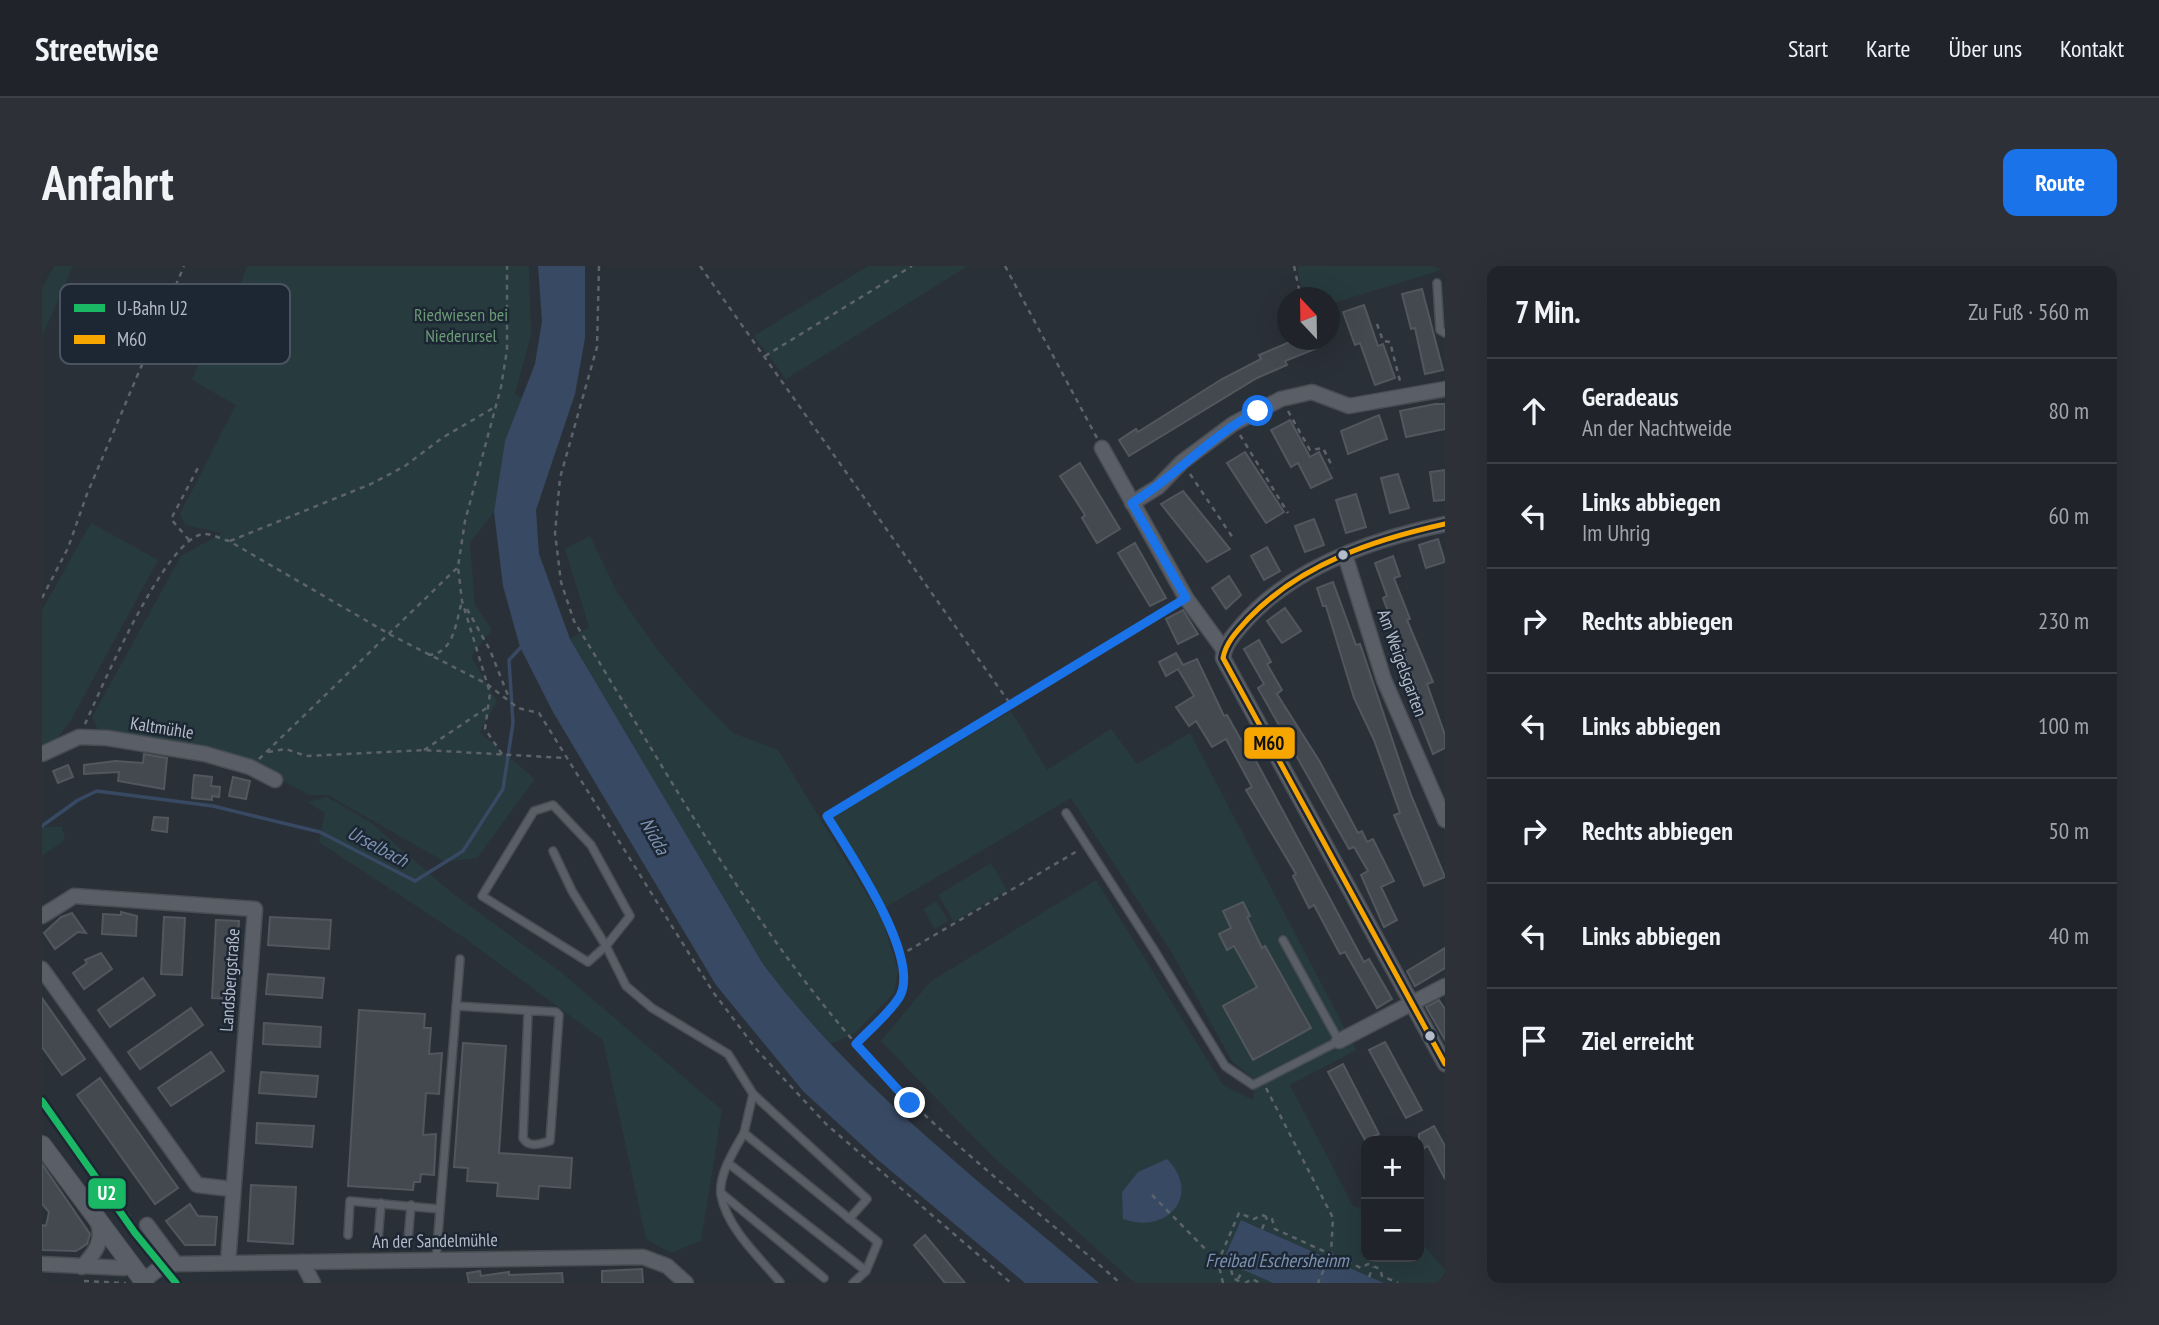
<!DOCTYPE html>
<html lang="de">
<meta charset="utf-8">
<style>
body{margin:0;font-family:"PT Sans Narrow",sans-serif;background:#2d3036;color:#f1f3f6}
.controls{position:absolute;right:21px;bottom:21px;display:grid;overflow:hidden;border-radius:14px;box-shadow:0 7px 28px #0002}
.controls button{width:63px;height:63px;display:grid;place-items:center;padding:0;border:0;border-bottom:2px solid #3d4147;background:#20242a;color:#f1f3f6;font:35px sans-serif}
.compass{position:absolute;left:1235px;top:21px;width:63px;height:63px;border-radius:50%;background:#20242a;box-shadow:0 7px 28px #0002;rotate:338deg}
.stop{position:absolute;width:21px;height:21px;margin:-16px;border:5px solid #1a73e8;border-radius:50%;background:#fff}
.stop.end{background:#1a73e8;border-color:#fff;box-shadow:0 2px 7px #0008}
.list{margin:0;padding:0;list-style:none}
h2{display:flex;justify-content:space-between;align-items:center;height:91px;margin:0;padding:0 28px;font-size:30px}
h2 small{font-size:23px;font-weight:400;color:#a2a4a8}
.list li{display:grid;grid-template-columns:46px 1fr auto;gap:21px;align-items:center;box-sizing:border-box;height:105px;padding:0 28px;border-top:2px solid #3d4147}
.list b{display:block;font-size:26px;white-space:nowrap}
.list p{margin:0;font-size:23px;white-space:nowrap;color:#a2a4a8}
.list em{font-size:23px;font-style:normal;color:#a2a4a8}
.icon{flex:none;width:38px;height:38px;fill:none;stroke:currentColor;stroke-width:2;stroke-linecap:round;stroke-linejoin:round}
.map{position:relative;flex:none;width:1403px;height:1017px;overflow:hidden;border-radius:14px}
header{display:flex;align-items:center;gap:42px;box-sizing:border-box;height:98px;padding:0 35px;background:#20242a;border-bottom:2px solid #3d4147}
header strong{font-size:33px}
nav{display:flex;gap:38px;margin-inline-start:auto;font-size:24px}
.intro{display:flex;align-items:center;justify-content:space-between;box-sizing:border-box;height:168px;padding:0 42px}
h1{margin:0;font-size:49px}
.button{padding:18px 32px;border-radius:14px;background:#1a73e8;color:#fff;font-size:24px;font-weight:700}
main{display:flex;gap:42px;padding:0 42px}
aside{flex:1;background:#20242a;border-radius:14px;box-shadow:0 7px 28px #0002}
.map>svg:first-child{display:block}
.green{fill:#273a3e}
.water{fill:#384963}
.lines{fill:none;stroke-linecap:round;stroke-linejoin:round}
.stream{stroke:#384963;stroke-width:3.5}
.building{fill:#444950;stroke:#52575f;stroke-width:2}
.service-casing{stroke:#484c53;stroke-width:10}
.minor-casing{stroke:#484c53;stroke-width:17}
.tertiary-casing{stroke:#484c53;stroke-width:20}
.path{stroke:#5d636a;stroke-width:2.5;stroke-dasharray:5 5;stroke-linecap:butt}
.service{stroke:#5a5e66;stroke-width:7}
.minor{stroke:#5a5e66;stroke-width:14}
.tertiary{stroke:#5a5e66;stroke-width:18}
.bus-1-casing{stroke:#1d2633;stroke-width:10}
.bus-1{stroke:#f7a600;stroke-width:5}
.metro-1-casing{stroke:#1d2633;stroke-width:12}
.metro-1{stroke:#1ab765;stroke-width:7}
.route{stroke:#1a73e8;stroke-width:9}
.bus-dot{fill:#b4bcc9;stroke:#1d2633;stroke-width:2.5}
.labels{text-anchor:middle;stroke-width:5;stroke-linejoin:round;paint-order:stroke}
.park-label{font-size:18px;fill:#6b9a76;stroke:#1d2633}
.street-label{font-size:18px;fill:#b4bcc9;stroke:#1d2633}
.water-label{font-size:19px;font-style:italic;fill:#7c92b1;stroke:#1d2633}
.key{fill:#1d2633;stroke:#4a5360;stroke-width:2}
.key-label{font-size:19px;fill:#b4bcc9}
.line-badge{stroke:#1d2633;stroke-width:2.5}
.badge-label{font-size:19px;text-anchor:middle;font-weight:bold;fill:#fff}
.pale-badge-label{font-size:19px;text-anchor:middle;font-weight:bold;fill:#111}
</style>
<header>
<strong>Streetwise</strong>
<nav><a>Start</a><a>Karte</a><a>Über uns</a><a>Kontakt</a></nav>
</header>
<div class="intro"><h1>Anfahrt</h1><a class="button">Route</a></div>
<main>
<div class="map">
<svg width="1403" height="1017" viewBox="0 0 1403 1017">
<rect width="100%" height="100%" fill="#2a3038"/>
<g class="green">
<path d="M12 0H31L0 71V22Z"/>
<path d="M205 0H487L489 69 473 128 480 133 463 175 452 246 428 277 433 339 450 364 429 390 455 436 437 466 493 513 435 592 403 596 286 529H268L196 492 57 466 50 451 139 290 180 267 143 259 138 248 194 139 150 114 170 64 201 40 192 36Z"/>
<path d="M826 0H926L744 113 712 70Z"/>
<path d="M1255 0H1403V3L1288 38V32L1261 31Z"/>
<path d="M49 257 116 294 30 452 14 475 0 481V344Z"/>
<path d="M548 270 575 326 614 382 651 426 691 467 736 484 840 653 856 704 852 727 813 767 789 778 753 740 721 698 528 373 547 361 523 283Z"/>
<path d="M969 445 1005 504 1069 463 1095 498 1148 467 1314 784 1248 819 1311 940 1324 944V991H1377V974L1403 1004V1017H1342L1200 954 1181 995 1231 1017H1093L947 887 839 775 888 716 1054 614 1181 819 1211 834 1212 813 1190 795 1130 687 1029 532 844 641 788 552Z"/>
<path d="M285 531 328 556 410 627 520 707 680 844 659 975 629 987 604 973 561 774 421 671 277 576 283 547 266 536Z"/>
<path d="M0 561H20L23 574 0 590Z"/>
<path d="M949 597 965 624 912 656 896 629Z"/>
<path d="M895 635 906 655 893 663 881 643Z"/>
</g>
<g class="water">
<path d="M496 0H543V72L533 128 494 244 497 288 528 373 721 698C814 822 940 917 1057 1017H983L836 894 761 825 674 719 511 446 478 381 461 320 452 246 463 175 493 98 500 55Z"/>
<path d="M1125 893C1160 929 1126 969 1081 953L1080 926 1096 906Z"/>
<path d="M1199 954 1342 1017H1231L1181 995Z"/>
</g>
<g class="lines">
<path class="stream" d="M0 560 36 534 55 525 171 540 278 566 373 615 421 585 461 523 471 457 467 394 481 379"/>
</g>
<g class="building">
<path d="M1380 23 1401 104 1383 108 1373 62 1369 63 1360 28Z"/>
<path d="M1322 39 1336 80 1341 78 1353 112 1333 119 1318 77 1313 79 1301 46Z"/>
<path d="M1247 74H1270L1273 83 1243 95 1245 99 1215 112 1087 190 1077 174 1094 163 1096 166 1180 113 1219 93 1217 89 1248 76Z"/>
<path d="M1393 138H1403V163L1364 171 1358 145Z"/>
<path d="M1337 149 1345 173 1306 188 1299 165Z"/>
<path d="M1248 154 1268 191 1277 186 1290 212 1269 222 1256 197 1249 201 1229 164Z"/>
<path d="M1203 186 1242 246 1224 257 1185 197Z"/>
<path d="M1038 197 1078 263 1055 277 1040 252 1043 249 1018 210Z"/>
<path d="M1403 204V234L1392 235 1388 206Z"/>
<path d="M1356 208 1367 242 1348 247 1339 212Z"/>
<path d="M1141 225 1188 283 1165 296 1119 238Z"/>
<path d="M1314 228 1324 261 1304 267 1294 234Z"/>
<path d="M1272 253 1282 279 1263 286 1253 260Z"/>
<path d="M1396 273 1403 296 1384 302 1377 279Z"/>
<path d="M1093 277 1124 332 1108 340 1076 287Z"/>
<path d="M1225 281 1238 305 1222 314 1209 290Z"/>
<path d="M1351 290 1358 310 1352 312 1368 353 1365 354 1391 416 1385 418 1403 469V482L1391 488 1371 437 1379 434 1341 332 1345 330 1333 297Z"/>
<path d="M1187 310 1199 329 1184 343 1170 322Z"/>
<path d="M1291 316 1314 379 1318 378 1369 529 1403 611 1382 620 1352 549 1358 547 1332 474 1312 432 1284 340H1281L1275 322Z"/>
<path d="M1243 342 1259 365 1240 377 1225 355Z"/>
<path d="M1141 344 1156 368 1136 378 1124 353Z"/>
<path d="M1217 374 1229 396 1225 398 1240 424 1235 428 1278 496 1316 567 1320 565 1325 576 1331 573 1352 615 1339 621 1355 654 1342 661 1319 609 1326 605 1312 581 1307 583 1216 422 1222 418 1202 383Z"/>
<path d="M1134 387 1141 399 1155 393 1182 450 1185 449 1203 481 1206 480 1322 696 1327 693 1350 733 1335 742 1303 686 1298 688 1272 639 1267 642 1251 610 1254 608 1204 524 1210 521 1184 473 1170 481 1154 455 1147 460 1134 441 1152 430 1136 403 1124 410 1117 396Z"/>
<path d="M102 488 125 492 122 523 76 515 77 506 42 508V499L73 495 101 497Z"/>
<path d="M26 499 31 511 16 517 11 505Z"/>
<path d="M152 509 170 511 169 520 178 521 177 531 170 530V534L150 532Z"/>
<path d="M191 511 208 515 204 533 187 530Z"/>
<path d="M112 551 126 552 125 566 110 564Z"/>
<path d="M1201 636 1208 650 1205 651 1220 682 1223 680 1269 762 1211 794 1181 740 1215 721 1192 680 1185 684 1177 668 1189 662 1181 645Z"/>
<path d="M79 646 95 650 94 670 60 668 61 648 79 649Z"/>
<path d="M30 647 44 667 36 666 13 683 2 667 19 651Z"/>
<path d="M122 651 143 652 140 709 119 708Z"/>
<path d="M228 651 289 654 287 683 226 679Z"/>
<path d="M174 654 197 655 193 733 170 732Z"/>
<path d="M1403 682V702L1373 720 1365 705Z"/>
<path d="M59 687 70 703 42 723 31 707 45 697 43 694Z"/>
<path d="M226 708 282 712 280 732 224 728Z"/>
<path d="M101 712 113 729 68 761 56 744Z"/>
<path d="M0 732 43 793 20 809 0 781Z"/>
<path d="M1397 734 1403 743V774L1384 741Z"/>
<path d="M149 742 161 759 98 803 86 786Z"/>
<path d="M317 744 383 748 382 762H389L387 788 400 787 397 828 384 827 381 869 394 868 392 909 379 908 378 916H372L371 924 306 920Z"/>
<path d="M222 757 279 761 278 781 221 778Z"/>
<path d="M1343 776 1380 844 1364 852 1327 784Z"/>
<path d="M421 777 464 780 457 887 530 892 528 922 497 920 496 933 455 930 456 917 425 915 426 902 412 901Z"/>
<path d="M169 786 182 805 129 840 116 822Z"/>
<path d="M1301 798 1337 868 1323 874 1286 806Z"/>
<path d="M219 806 276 810 274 831 217 827Z"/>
<path d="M58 812 136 922 113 938 35 829Z"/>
<path d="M215 857 272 860 270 881 214 877Z"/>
<path d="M1392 860 1403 880V913L1386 880 1377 885V868Z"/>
<path d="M0 898 48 968 45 978 34 985 0 984V959L4 960 7 946 0 938Z"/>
<path d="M209 919 254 921 251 978 206 975Z"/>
<path d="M148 938 156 950 175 951 173 979H143L124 955Z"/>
<path d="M883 969 923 1017H903L872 979Z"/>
<path d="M600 1003 601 1017H560V1005Z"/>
<path d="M438 1005 439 1010 467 1006V1009L520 1007 521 1017H427L425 1007Z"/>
</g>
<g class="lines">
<g class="service-casing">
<g id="service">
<path d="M1395 17 1398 64 1403 67"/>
<path d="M511 539 549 579 588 650 564 680 546 696 440 630 492 545Z"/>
<path d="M1024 547 1112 684 1183 800 1211 819 1297 775 1241 674"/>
<path d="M511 585 530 625 564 680 584 720 610 742 686 788 711 828 702 867 836 976 824 1005 811 1017"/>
<path d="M414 740 514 746 517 749 508 875C499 878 486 882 481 872L486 746"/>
<path d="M711 828 825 933 807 953"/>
<path d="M702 867C693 883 676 909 679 929 685 962 717 991 738 1016"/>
<path d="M686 897 824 1005"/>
<path d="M679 927 782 1012"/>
<path d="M306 969 308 935 397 943"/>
<path d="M336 974 339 937"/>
<path d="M366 974 369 939"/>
<path d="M394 994 418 693"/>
</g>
</g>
<g class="minor-casing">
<g id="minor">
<path d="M1060 182 1144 332 1182 384"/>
<path d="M1090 237 1116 221 1140 196 1191 158 1239 133 1270 126 1307 140 1403 123"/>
<path d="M1403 258C1331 273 1248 302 1199 360 1191 370 1182 379 1181 392L1403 798"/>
<path d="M1303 289 1342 414 1403 554"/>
<path d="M0 488 37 471 65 472 163 488 208 501 233 514"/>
<path d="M0 650 32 630 213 643 186 997"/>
<path d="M0 703 155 919 190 923"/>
<path d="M1297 775 1403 720"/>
<path d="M105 959 134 998"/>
<path d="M260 996 271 1017"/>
<path d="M0 998 82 1002 88 999"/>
<path d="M40 1001C53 987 62 975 56 957"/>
<path d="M101 1015 119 1001 134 998 601 991 625 1000 644 1017"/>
</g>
</g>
<g class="tertiary-casing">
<path id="tertiary" d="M0 879 103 1017"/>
</g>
<g class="path">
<path d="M557 0 555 81 518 212 513 267 519 316 532 355C621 499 703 651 815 779 892 868 990 939 1078 1017"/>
<path d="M658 0 969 439"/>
<path d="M963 0 1055 172"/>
<path d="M1252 0 1259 32"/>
<path d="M1335 58 1341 75 1348 76 1359 119"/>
<path d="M723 90 870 0"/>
<path d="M1246 145 1268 184 1281 182 1291 202"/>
<path d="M1198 169 1246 247"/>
<path d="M1148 208 1191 272"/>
<path d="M147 274 129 253 158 198"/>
<path d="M188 275 329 218 363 200 400 172 453 141"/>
<path d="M0 332 26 282 45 228 142 0"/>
<path d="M425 343 448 384 467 432"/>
<path d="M386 389C412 388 414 356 420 335"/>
<path d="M43 458C59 423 123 273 161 268 168 267 179 273 187 275L349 369 445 418 476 442 497 447 671 726 715 784 784 858 969 1017"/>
<path d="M382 484 446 441"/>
<path d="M226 486 244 483 264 490 382 484 523 492"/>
<path d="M460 488 443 463 448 427 420 335 416 301 423 255 459 121 465 84V0"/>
<path d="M217 493 416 301"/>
<path d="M857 690 1037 584"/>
<path d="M814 778C827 764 848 747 858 730 879 690 806 585 785 550L1132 339"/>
<path d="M1224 822 1291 952 1289 987 1276 1017"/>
<path d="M1110 929 1176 996 1189 1003 1191 1012 1200 1017"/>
<path d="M73 934 75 933 92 957"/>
<path d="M1220 963 1225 951"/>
<path d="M1327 1011 1331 1001"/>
<path d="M1196 1013 1201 1004"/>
<path d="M42 1015 84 1017"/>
<path d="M1181 1017 1176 996 1197 947 1212 953 1220 949 1230 953 1233 963 1319 1002 1326 998 1338 1003 1340 1010 1356 1017"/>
<path d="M1203 1017 1210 1013 1218 1017"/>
</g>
<use href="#service" class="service"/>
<use href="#minor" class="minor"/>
<use href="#tertiary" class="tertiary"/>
<g class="bus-1-casing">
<path id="bus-1" d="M1403 258C1331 274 1259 298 1207 352 1196 364 1184 376 1181 392L1403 798"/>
</g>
<use href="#bus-1" class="bus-1"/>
<g class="metro-1-casing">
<path id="metro-1" d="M0 835 93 967 134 1017"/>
</g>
<use href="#metro-1" class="metro-1"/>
</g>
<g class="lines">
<path class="route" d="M868 837 814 778C827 764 848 747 858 730 879 690 806 585 785 550L1144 332 1090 237C1136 209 1166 171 1216 145"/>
</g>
<g class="bus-dot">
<circle cx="1301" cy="289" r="6"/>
<circle cx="1388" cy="770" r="6"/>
</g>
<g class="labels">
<g class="park-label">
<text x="419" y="55">Riedwiesen bei<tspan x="419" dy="21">Niederursel</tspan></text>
</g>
<g class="street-label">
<text transform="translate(1360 397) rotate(70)" y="6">Am Weigelsgarten</text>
<text transform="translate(120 462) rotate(9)" y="6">Kaltmühle</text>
<text transform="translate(188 714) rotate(-86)" y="6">Landsbergstraße</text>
<text transform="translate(393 975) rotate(-1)" y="6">An der Sandelmühle</text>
</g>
<g class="water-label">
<text transform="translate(613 570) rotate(61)" y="7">Nidda</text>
<text transform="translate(336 580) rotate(28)" y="7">Urselbach</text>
<text x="1235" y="1001">Freibad Eschersheinm</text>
</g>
</g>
<rect x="18" y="18" width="230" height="80" rx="10" class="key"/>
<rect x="32" y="38" width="31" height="8" fill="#1ab765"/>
<rect x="32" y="69" width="31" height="9" fill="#f7a600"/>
<g class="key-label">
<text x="75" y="49">U-Bahn U2</text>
<text x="75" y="80">M60</text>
</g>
<g class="line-badge">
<rect x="1201" y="460" width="53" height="34" rx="7" fill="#f7a600"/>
<rect x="45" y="911" width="40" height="33" rx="7" fill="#1ab765"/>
</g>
<g class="badge-label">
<text x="65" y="934">U2</text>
</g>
<g class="pale-badge-label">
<text x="1227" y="484">M60</text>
</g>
</svg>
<div class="controls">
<button>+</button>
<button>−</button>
</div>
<svg class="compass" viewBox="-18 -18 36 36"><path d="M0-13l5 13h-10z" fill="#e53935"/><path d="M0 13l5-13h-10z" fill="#a2a4a8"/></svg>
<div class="stop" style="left:1216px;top:145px"></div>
<div class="stop end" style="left:868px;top:837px"></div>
</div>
<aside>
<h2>7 Min.<small>Zu Fuß · 560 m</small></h2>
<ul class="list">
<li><svg class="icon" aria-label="ahead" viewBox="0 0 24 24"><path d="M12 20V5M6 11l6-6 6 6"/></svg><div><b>Geradeaus</b><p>An der Nachtweide</p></div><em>80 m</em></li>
<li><svg class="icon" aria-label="left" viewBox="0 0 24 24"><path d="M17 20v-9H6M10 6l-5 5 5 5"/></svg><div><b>Links abbiegen</b><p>Im Uhrig</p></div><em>60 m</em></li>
<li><svg class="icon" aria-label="right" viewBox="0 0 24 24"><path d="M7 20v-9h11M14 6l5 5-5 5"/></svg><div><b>Rechts abbiegen</b></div><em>230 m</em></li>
<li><svg class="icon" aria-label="left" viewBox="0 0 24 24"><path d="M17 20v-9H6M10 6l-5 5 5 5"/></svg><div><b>Links abbiegen</b></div><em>100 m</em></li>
<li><svg class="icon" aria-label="right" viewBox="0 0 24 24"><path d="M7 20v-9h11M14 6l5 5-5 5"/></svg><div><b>Rechts abbiegen</b></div><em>50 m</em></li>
<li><svg class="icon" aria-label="left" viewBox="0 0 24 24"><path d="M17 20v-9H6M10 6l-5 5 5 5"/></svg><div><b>Links abbiegen</b></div><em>40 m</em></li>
<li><svg class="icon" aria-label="arrive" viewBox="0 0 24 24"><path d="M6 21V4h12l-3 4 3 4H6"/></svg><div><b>Ziel erreicht</b></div></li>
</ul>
</aside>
</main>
